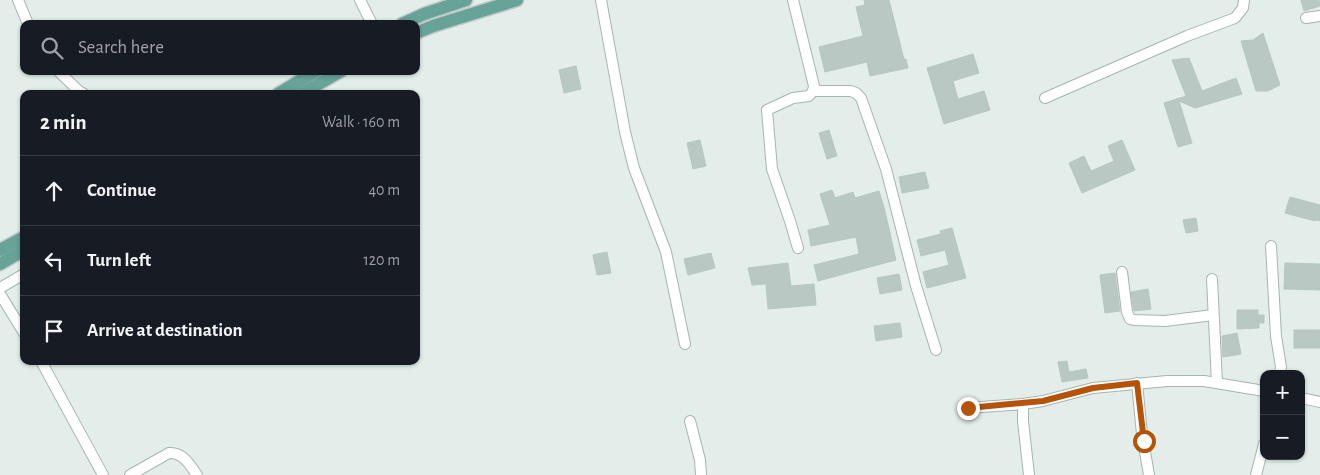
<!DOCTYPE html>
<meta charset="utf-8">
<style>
body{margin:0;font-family:"Alegreya Sans",sans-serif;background:#242831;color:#f1f3f6}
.controls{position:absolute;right:15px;bottom:15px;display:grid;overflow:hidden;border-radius:10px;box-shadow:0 1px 4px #0004}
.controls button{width:45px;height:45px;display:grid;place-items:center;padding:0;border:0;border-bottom:1px solid #363941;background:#171b24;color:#f1f3f6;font:25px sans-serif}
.stop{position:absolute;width:15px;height:15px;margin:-11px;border:4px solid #b45309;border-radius:50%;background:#fff}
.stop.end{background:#b45309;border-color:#fff;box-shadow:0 1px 5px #0008}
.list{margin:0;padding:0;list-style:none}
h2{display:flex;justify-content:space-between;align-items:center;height:65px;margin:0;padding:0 20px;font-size:21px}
h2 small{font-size:16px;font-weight:400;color:#9ea1a6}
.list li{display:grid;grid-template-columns:32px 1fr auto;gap:15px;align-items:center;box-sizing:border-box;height:70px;padding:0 20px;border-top:1px solid #363941}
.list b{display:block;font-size:19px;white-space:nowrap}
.list em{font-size:16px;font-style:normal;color:#9ea1a6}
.icon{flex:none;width:28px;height:28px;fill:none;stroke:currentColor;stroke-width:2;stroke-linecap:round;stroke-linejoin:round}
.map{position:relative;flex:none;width:1320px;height:475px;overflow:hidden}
.search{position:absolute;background:#171b24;box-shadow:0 1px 4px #0004;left:20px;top:20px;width:400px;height:55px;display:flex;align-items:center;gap:12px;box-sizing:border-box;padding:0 18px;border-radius:10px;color:#9ea1a6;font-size:19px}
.panel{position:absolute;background:#171b24;box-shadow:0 1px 4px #0004;left:20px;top:90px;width:400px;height:275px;border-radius:10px}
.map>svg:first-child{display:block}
.building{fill:#b9c8c3;stroke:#b6c7c1}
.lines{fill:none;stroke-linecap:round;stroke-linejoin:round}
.minor-casing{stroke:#a6b5b2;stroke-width:12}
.major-casing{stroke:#c1c9c8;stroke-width:15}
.minor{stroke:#fff;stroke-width:10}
.major{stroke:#68a398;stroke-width:12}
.route{stroke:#b45309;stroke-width:6}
</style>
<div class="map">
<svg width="1320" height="475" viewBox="0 0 1320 475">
<rect width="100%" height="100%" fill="#e3edea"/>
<g class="building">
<path d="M864 0H889L904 59H906L908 68 870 76 867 62 825 72 819 47 863 36 856 7 865 5Z"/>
<path d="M1301 0H1319L1320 6 1304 11Z"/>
<path d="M1263 33 1280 85 1268 91H1256L1241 41 1253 40Z"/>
<path d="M973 54 979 73 953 81 958 99 984 91 990 110 944 124 927 68Z"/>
<path d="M1189 58 1202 91 1236 78 1242 94 1195 108 1179 101 1192 143 1178 147 1164 103 1186 96 1172 60Z"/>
<path d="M576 66 581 89 564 93 559 70Z"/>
<path d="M829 130 837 156 827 159 819 133Z"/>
<path d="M700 140 706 166 693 169 687 143Z"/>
<path d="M1122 140 1135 170 1082 193 1069 163 1084 156 1091 171 1114 161 1108 146Z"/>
<path d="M925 172 929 188 902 193 899 177Z"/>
<path d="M832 190 835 198 853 192 855 198 879 191 885 211 896 260 818 281 814 265 859 254 856 237 811 246 808 230 830 225 820 194Z"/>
<path d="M1290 197 1320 205V221L1316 220 1315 221 1285 213Z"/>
<path d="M1196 218 1198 231 1186 233 1183 220Z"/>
<path d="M952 228 966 278 927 288 923 272 949 265 945 250 921 256 917 240 941 234 940 231Z"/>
<path d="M607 252 611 273 597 275 593 255Z"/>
<path d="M711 253 715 268 688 275 684 259Z"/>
<path d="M788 263 791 286 814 284 816 305 768 309 766 284 752 285 748 268Z"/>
<path d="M1285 263 1320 264V290L1284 289Z"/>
<path d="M1115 273 1120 311 1105 313 1100 275Z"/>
<path d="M899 274 902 290 880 294 877 278Z"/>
<path d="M1148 289 1151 309 1134 311 1131 292Z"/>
<path d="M1237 310H1258V315H1264V323H1259V328L1237 329Z"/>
<path d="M900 323 902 337 876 341 874 326Z"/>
<rect x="1294" y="330" width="26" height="18"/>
<path d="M1237 333 1241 354 1223 357 1222 336Z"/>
<path d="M1067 361 1069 372 1086 369 1088 378 1062 382 1058 362Z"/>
</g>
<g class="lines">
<g class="minor-casing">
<g id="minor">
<path d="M18 0 28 24"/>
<path d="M360 0 372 24"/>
<path d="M601 0 625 132 634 168 666 252 685 344"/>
<path d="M793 0 814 86 813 91 809 96 793 98 767 110 772 169 790 221 798 248"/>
<path d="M1306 18 1320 16"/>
<path d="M58 71 79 91 84 94"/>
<path d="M813 91H851L856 93 861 98 886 169 916 286 936 350"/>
<path d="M1045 98 1187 36 1235 18 1243 8 1244 0"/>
<path d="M1271 246 1276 336 1281 367 1280 374"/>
<path d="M1122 272 1127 312 1130 319 1134 320 1165 321 1213 315"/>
<path d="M1212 279 1217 383"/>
<path d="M0 288 24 274"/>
<path d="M0 294 24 333"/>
<path d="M41 361 103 475"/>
<path d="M1137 383 1142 434 1149 475"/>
<path d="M1301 398 1320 402"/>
<path d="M968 408 1023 404"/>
<path d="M690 421 700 460 701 475"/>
<path d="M130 475 169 453C183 452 190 465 197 475"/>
<path d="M1029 475 1023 421V404L1043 401 1093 388 1167 381H1204L1264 391"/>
<path d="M1256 475 1264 444"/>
</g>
</g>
<g class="major-casing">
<g id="major">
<path d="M402 24 424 14 466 0"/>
<path d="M416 33 433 26 517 0"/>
<path d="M278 94 316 71"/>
<path d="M301 94 341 71"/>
<path d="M0 250 24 237"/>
<path d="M0 264 24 250"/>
</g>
</g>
<use href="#minor" class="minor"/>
<use href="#major" class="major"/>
</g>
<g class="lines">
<path class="route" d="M968 408 1043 401 1093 388 1137 383 1144 441"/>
</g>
</svg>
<div class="controls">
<button>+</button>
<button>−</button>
</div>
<div class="stop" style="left:1144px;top:441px"></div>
<div class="stop end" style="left:968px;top:408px"></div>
<div class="search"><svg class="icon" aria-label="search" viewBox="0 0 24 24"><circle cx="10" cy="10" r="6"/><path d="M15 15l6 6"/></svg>Search here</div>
<section class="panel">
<h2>2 min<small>Walk · 160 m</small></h2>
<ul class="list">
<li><svg class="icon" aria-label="ahead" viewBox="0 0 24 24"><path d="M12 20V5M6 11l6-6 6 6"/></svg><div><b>Continue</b></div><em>40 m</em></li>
<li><svg class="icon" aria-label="left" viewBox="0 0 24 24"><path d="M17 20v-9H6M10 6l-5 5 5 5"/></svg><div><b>Turn left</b></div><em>120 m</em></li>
<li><svg class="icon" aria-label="arrive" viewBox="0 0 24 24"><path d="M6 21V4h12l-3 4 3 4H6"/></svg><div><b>Arrive at destination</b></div></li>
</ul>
</section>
</div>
